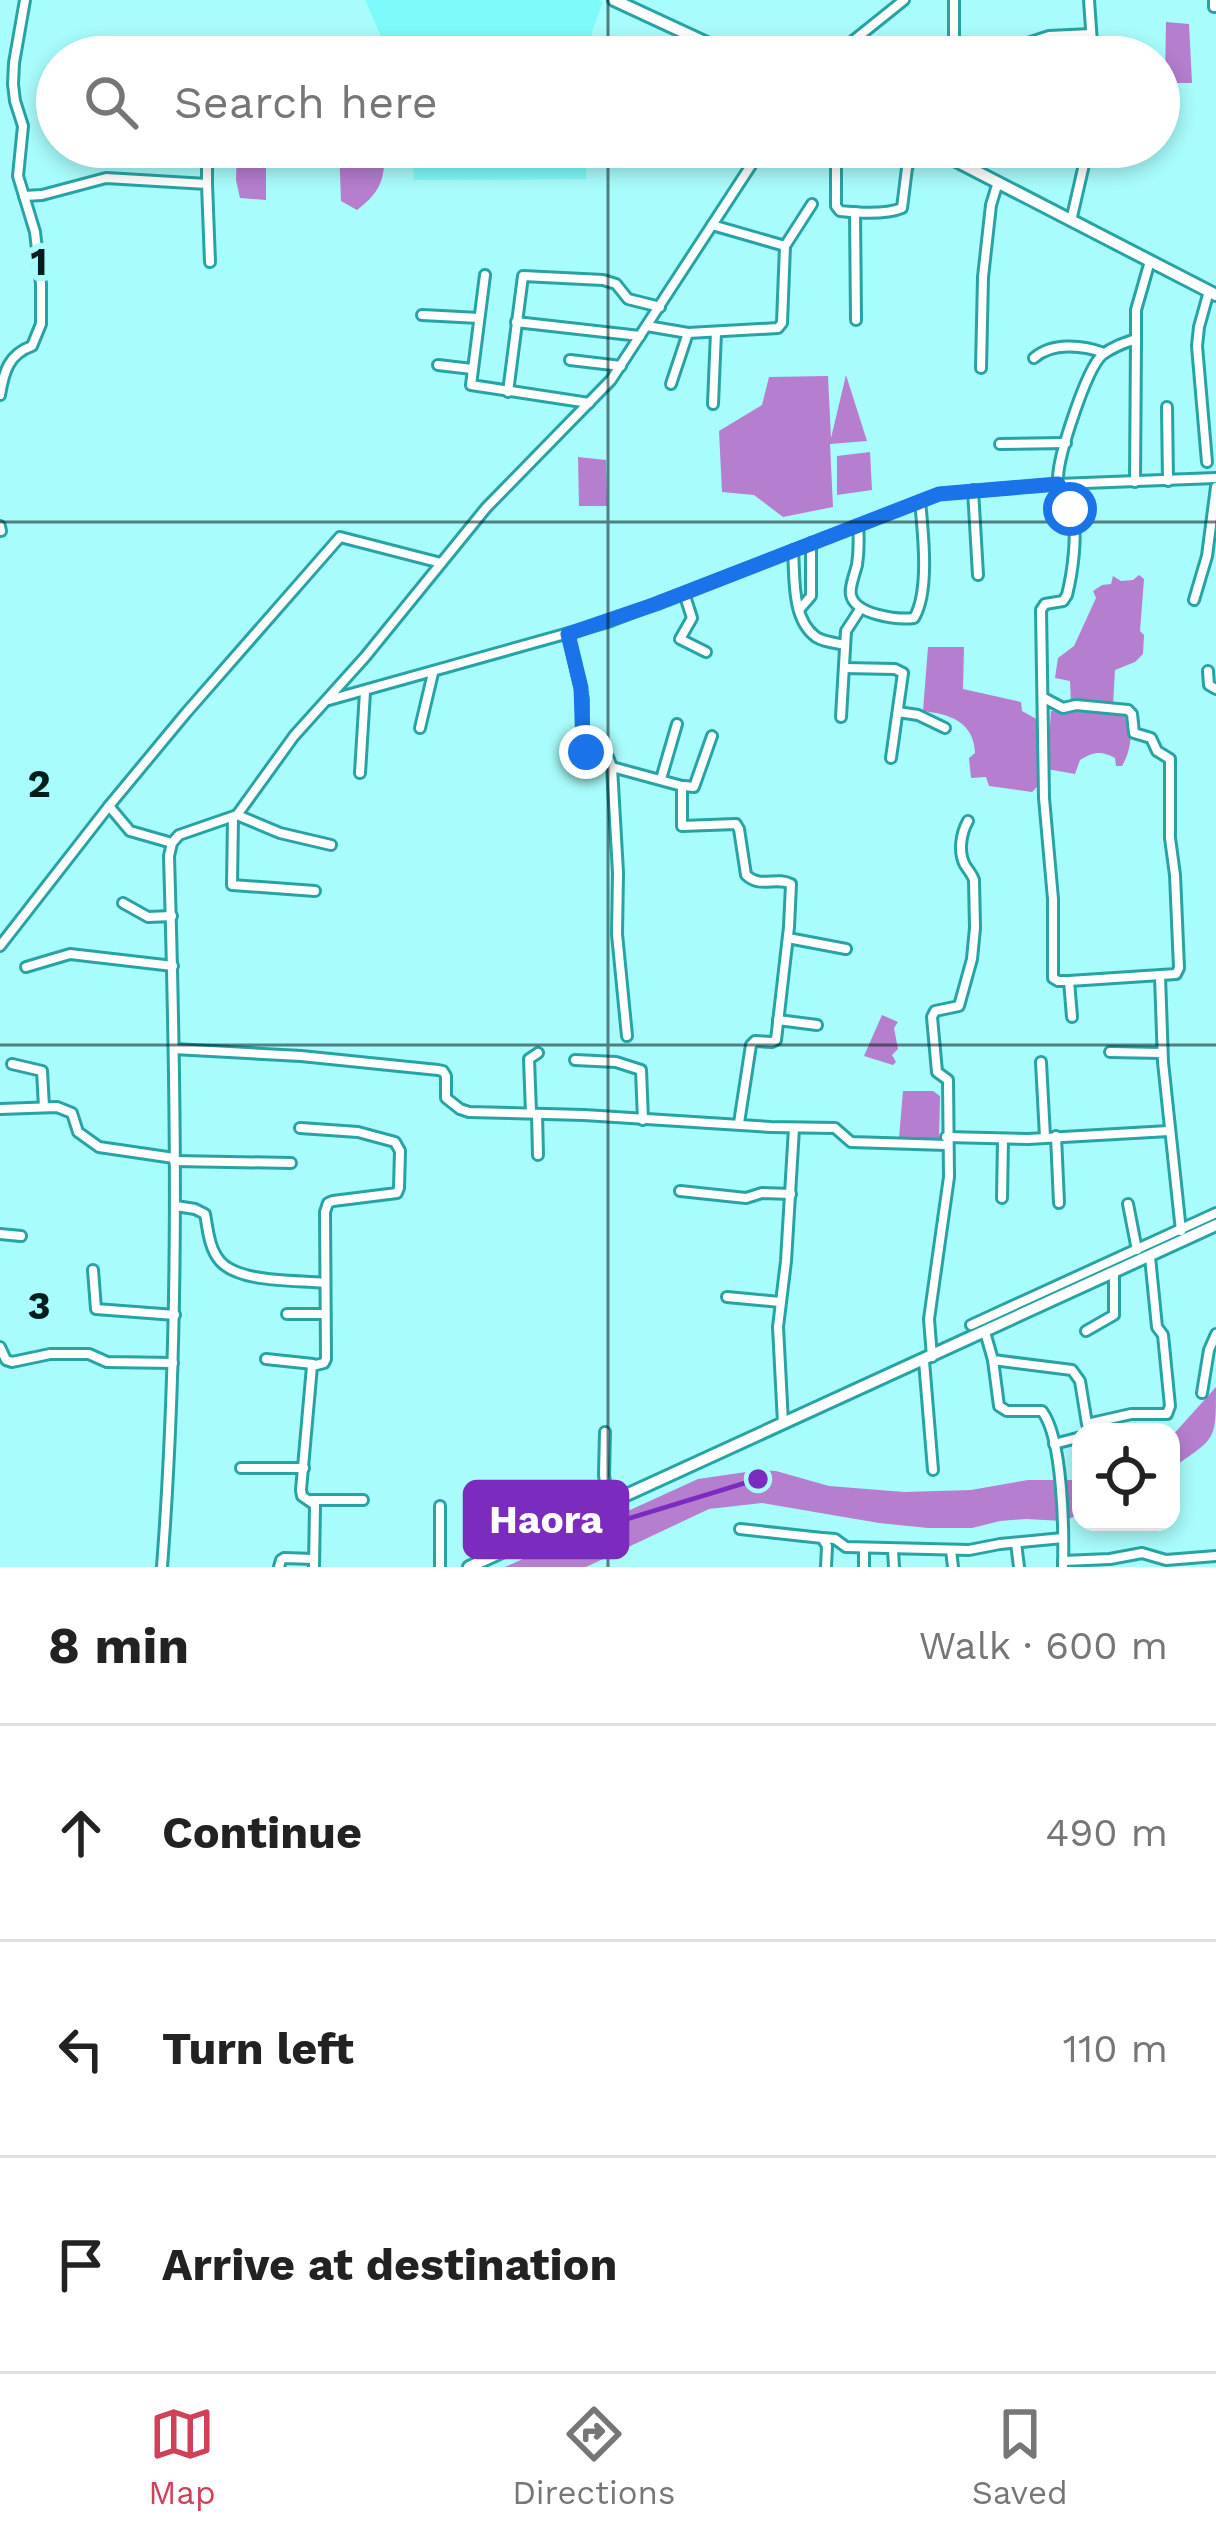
<!DOCTYPE html>
<meta charset="utf-8">
<style>
body{margin:0;font-family:"Work Sans",sans-serif;background:#f6f6f6;color:#222}
.controls{position:absolute;right:36px;bottom:36px;display:grid;overflow:hidden;border-radius:24px;box-shadow:0 6px 18px #0003}
.controls button{width:108px;height:108px;display:grid;place-items:center;padding:0;border:0;border-bottom:3px solid #e0e0e0;background:#fff;color:#222;font:60px sans-serif}
.stop{position:absolute;width:36px;height:36px;margin:-27px;border:9px solid #1a73e8;border-radius:50%;background:#fff}
.stop.end{background:#1a73e8;border-color:#fff;box-shadow:0 3px 12px #0008}
.list{margin:0;padding:0;list-style:none}
h2{display:flex;justify-content:space-between;align-items:center;height:156px;margin:0;padding:0 48px;font-size:51px}
h2 small{font-size:39px;font-weight:400;color:#767676}
.list li{display:grid;grid-template-columns:78px 1fr auto;gap:36px;align-items:center;box-sizing:border-box;height:216px;padding:0 48px;border-top:3px solid #e0e0e0}
.list b{display:block;font-size:45px;white-space:nowrap}
.list em{font-size:39px;font-style:normal;color:#767676}
.icon{flex:none;width:66px;height:66px;fill:none;stroke:currentColor;stroke-width:2;stroke-linecap:round;stroke-linejoin:round}
.map{position:relative;flex:none;width:1216px;height:1567px;overflow:hidden}
.search{position:absolute;background:#fff;box-shadow:0 6px 18px #0003;left:36px;right:36px;top:36px;height:132px;display:flex;align-items:center;gap:30px;box-sizing:border-box;padding:0 42px;border-radius:66px;color:#767676;font-size:45px}
.sheet{height:804px;background:#fff}
nav{display:flex;justify-content:space-around;align-items:center;box-sizing:border-box;height:168px;border-top:3px solid #e0e0e0;background:#fff;font-size:33px;color:#767676}
nav a{display:grid;justify-items:center;gap:6px}
nav .on{color:#d04058}
.map>svg:first-child{display:block}
.built{fill:#7dfbfa}
.water{fill:#b57ece}
.lines{fill:none;stroke-linecap:round;stroke-linejoin:round}
.minor-casing{stroke:#27a3a3;stroke-width:14}
.major-casing{stroke:#27a3a3;stroke-width:16}
.minor{stroke:#fff;stroke-width:8}
.major{stroke:#fff;stroke-width:10}
.route{stroke:#1a73e8;stroke-width:15}
.grid{fill:none;stroke:#031c1c;stroke-width:3;stroke-opacity:0.55}
.grid-label{font-size:39px;text-anchor:middle;font-weight:bold;fill:#031c1c;stroke:#a8fcfb;stroke-width:12;stroke-linejoin:round;paint-order:stroke}
.leader{fill:none;stroke:#7b2cbf;stroke-width:4.5}
.callout-dot{fill:#7b2cbf;stroke:#a8fcfb;stroke-width:4.5}
.callout{fill:#7b2cbf;stroke:#7b2cbf;stroke-width:4.5}
.callout-label{font-size:39px;text-anchor:middle;font-weight:bold;fill:#fff}
</style>
<div class="map">
<svg width="1216" height="1567" viewBox="0 0 1216 1567">
<rect width="100%" height="100%" fill="#a8fcfb"/>
<g class="built">
<path d="M365 0H598L603 2 592 32 591 57H390Z"/>
<path d="M412 147H587L586 179 414 180Z"/>
</g>
<g class="water">
<path d="M1166 22 1189 24 1192 83H1165Z"/>
<path d="M237 147 266 152V200L240 198 236 180Z"/>
<path d="M339 147H386C383 179 384 189 357 210L341 201Z"/>
<path d="M846 375 867 441 830 444 833 507 783 517 754 495 722 492 719 431 762 405 769 377 828 376 831 438Z"/>
<path d="M870 452 872 490 837 495V456Z"/>
<path d="M578 457 606 460 607 506H579Z"/>
<path d="M1139 575 1144 579 1140 631 1144 635 1143 654 1135 662 1115 670 1113 705 1071 703 1070 681 1055 678 1058 658 1074 646 1096 598 1093 591 1102 585 1111 584 1113 576 1121 581 1133 580Z"/>
<path d="M928 647H964L963 689 1021 702 1022 711 1040 721 1039 785 1032 792 989 786 986 777 971 778 969 758 975 753C974 722 950 714 923 711Z"/>
<path d="M1051 711 1129 714C1133 731 1131 751 1122 766H1116L1115 758C1101 750 1093 752 1080 760L1075 774 1047 769Z"/>
<path d="M882 1015 898 1022 894 1028 898 1049 892 1055 896 1062 893 1065 864 1056Z"/>
<path d="M903 1091H933L940 1096 939 1140 899 1138Z"/>
<path d="M1216 1387C1216 1443 1216 1437 1171 1469V1437Z"/>
<path d="M760 1470 776 1471 829 1486 904 1492 971 1490 1028 1480H1081V1514L1063 1521 1026 1519 1000 1521 972 1528H928L879 1523 762 1503 709 1509 586 1567H505L698 1479Z"/>
</g>
<g class="lines">
<g class="minor-casing">
<g id="minor">
<path d="M954 0V41L957 57"/>
<path d="M1089 0 1093 57"/>
<path d="M1214 0V7"/>
<path d="M201 57V50C213 46 237 48 245 57"/>
<path d="M833 57 904 0"/>
<path d="M985 57 1049 36 1091 34"/>
<path d="M207 147V184"/>
<path d="M280 147 288 149"/>
<path d="M836 147V206L840 211C858 213 885 215 902 208L907 168 916 147"/>
<path d="M959 161 960 147"/>
<path d="M24 196 42 195 106 178 207 184 210 262"/>
<path d="M855 212 856 320"/>
<path d="M1071 221 1088 147"/>
<path d="M712 225 785 246"/>
<path d="M485 275 471 385 589 403"/>
<path d="M422 315 479 318"/>
<path d="M516 322 640 336"/>
<path d="M647 326 688 333 778 328 782 323 785 246 812 204"/>
<path d="M1034 358C1052 342 1083 345 1104 353"/>
<path d="M570 360 621 366"/>
<path d="M438 365 472 369"/>
<path d="M981 368 983 277 991 205 998 182"/>
<path d="M671 384 688 333"/>
<path d="M508 392 523 276 603 280 616 284 628 299 660 307"/>
<path d="M0 395C4 371 9 354 32 346L41 324V284L35 232 18 176 23 126 15 101 13 84 14 63 25 0"/>
<path d="M713 404 716 332"/>
<path d="M1167 407 1168 481"/>
<path d="M1000 444 1066 443"/>
<path d="M1207 462 1197 346 1199 327 1209 291"/>
<path d="M1135 482 1136 339"/>
<path d="M973 490 978 575"/>
<path d="M858 525C859 538 859 552 857 565 855 573 849 588 851 595 855 615 898 620 914 618 930 592 923 532 920 501"/>
<path d="M0 526 1 531"/>
<path d="M793 550C795 576 791 619 816 637 824 642 836 643 845 645"/>
<path d="M684 593 692 618 680 639 706 652"/>
<path d="M1194 600 1207 556 1216 487"/>
<path d="M799 610 811 596V543"/>
<path d="M568 634 583 699V749L586 752 608 757 612 767 618 873 617 934 627 1036"/>
<path d="M844 668 895 669 903 673 891 758"/>
<path d="M1208 671 1209 685 1216 689"/>
<path d="M1044 698 1063 708 1076 705 1128 710 1132 714 1134 733 1151 738 1157 751 1170 759V838L1175 875 1179 968 1176 974 1069 981H1058L1053 978V899L1044 798 1041 610 1045 604 1063 601 1067 595C1072 575 1079 531 1071 512 1067 500 1057 491 1058 477 1059 454 1086 370 1102 355 1112 347 1124 343 1136 339V310L1150 261"/>
<path d="M329 700 608 622 939 494 1058 484 1216 478"/>
<path d="M898 712 918 715 945 728"/>
<path d="M841 717 846 631 861 608"/>
<path d="M420 728 433 673"/>
<path d="M612 767 682 786V826L736 824 739 829 746 875C761 889 776 876 791 884L789 927 776 1040 772 1042 755 1041 751 1045 739 1123"/>
<path d="M360 773 365 692"/>
<path d="M661 779 677 724"/>
<path d="M684 786 694 787 712 736"/>
<path d="M109 806 130 831 172 843"/>
<path d="M237 815 280 833 331 845"/>
<path d="M233 818 232 885 315 891"/>
<path d="M123 903 148 917 172 916"/>
<path d="M788 938 846 949"/>
<path d="M0 946 109 806 186 713 340 537 441 563"/>
<path d="M26 967 70 954 173 966"/>
<path d="M1160 976 1163 1062 1181 1231"/>
<path d="M1069 981 1072 1017"/>
<path d="M778 1020 817 1025"/>
<path d="M174 1049 301 1056 438 1070 443 1071 446 1076V1098L460 1109 469 1112 584 1115 771 1127 835 1128 851 1142 947 1145"/>
<path d="M1110 1052 1162 1053"/>
<path d="M575 1060 616 1062 641 1070 643 1120"/>
<path d="M1041 1062 1045 1137"/>
<path d="M12 1064 42 1071 44 1107"/>
<path d="M0 1109 57 1107 72 1113 78 1132 99 1147 174 1158"/>
<path d="M531 1113 529 1059 538 1053"/>
<path d="M537 1114 538 1155"/>
<path d="M300 1128 358 1132 395 1142 400 1151 399 1188 397 1193 333 1201 328 1203 325 1212 326 1359 324 1363 312 1366 301 1490 302 1496 315 1505 314 1567"/>
<path d="M1056 1136 1059 1203"/>
<path d="M946 1137 1028 1139 1169 1131"/>
<path d="M174 1161 291 1163"/>
<path d="M680 1191 746 1198 762 1193 791 1194"/>
<path d="M1002 1198 1003 1139"/>
<path d="M1128 1204 1137 1250"/>
<path d="M176 1206 195 1209 205 1214C208 1230 209 1248 220 1261 239 1283 296 1280 324 1283"/>
<path d="M0 1234 21 1236"/>
<path d="M93 1270 96 1309 175 1315"/>
<path d="M727 1297 780 1302"/>
<path d="M287 1314H325"/>
<path d="M971 1325 1216 1213"/>
<path d="M1086 1331 1114 1315V1273"/>
<path d="M985 1332 993 1360 999 1406 1007 1411H1042C1063 1438 1064 1531 1063 1567"/>
<path d="M0 1347 6 1360 12 1362 50 1354H89L107 1362 173 1363"/>
<path d="M932 1357 929 1319 949 1177 948 1080 937 1072 932 1017 935 1011 959 1006 972 959 975 928 974 880C972 874 968 870 965 865 958 852 961 833 968 821"/>
<path d="M266 1359 313 1364"/>
<path d="M993 1360 1072 1370 1080 1381 1087 1424 1131 1414H1167L1170 1406 1163 1335 1157 1327 1150 1257"/>
<path d="M924 1361 933 1470"/>
<path d="M1202 1393 1209 1350 1216 1334"/>
<path d="M783 1423 778 1327 786 1261 794 1128"/>
<path d="M605 1432 604 1475 608 1504"/>
<path d="M1054 1444 1081 1437"/>
<path d="M241 1468H304"/>
<path d="M312 1500H363"/>
<path d="M740 1529 822 1538 827 1546 826 1567"/>
<path d="M822 1538 835 1539 846 1547 969 1550 1000 1544 1063 1538"/>
<path d="M1016 1543 1019 1567"/>
<path d="M893 1550 894 1567"/>
<path d="M951 1550 953 1567"/>
<path d="M1063 1561 1110 1559 1142 1553 1166 1560 1216 1556"/>
<path d="M162 1567C180 1330 176 1093 169 856L172 843 179 835 237 815 294 736 365 657 486 508 611 380 763 147"/>
<path d="M279 1567 281 1560 284 1558 314 1559"/>
<path d="M440 1567V1506"/>
<path d="M864 1567V1548"/>
</g>
</g>
<g class="major-casing">
<g id="major">
<path d="M614 0 737 57"/>
<path d="M929 147 1216 295"/>
<path d="M469 1567 1216 1225"/>
</g>
</g>
<use href="#minor" class="minor"/>
<use href="#major" class="major"/>
</g>
<g class="lines">
<path class="route" d="M586 752 583 747 581 688 568 634 656 604 939 494 1058 484 1070 509"/>
</g>
<path class="grid" d="M608 0V57M608 147V1567M0 522H1216M0 1045H1216"/>
<g class="grid-label">
<text x="39" y="275">1</text>
<text x="39" y="797">2</text>
<text x="39" y="1319">3</text>
</g>
<path class="leader" d="M758 1479L627 1519"/>
<circle class="callout-dot" cx="758" cy="1479" r="12"/>
<rect class="callout" x="465" y="1482" width="162" height="75" rx="12"/>
<g class="callout-label">
<text x="546" y="1533">Haora</text>
</g>
</svg>
<div class="controls">
<button><svg class="icon" aria-label="locate" viewBox="0 0 24 24"><circle cx="12" cy="12" r="6"/><path d="M12 2v4M12 18v4M2 12h4M18 12h4"/></svg></button>
</div>
<div class="stop" style="left:1070px;top:509px"></div>
<div class="stop end" style="left:586px;top:752px"></div>
<div class="search"><svg class="icon" aria-label="search" viewBox="0 0 24 24"><circle cx="10" cy="10" r="6"/><path d="M15 15l6 6"/></svg>Search here</div>
</div>
<section class="sheet">
<h2>8 min<small>Walk · 600 m</small></h2>
<ul class="list">
<li><svg class="icon" aria-label="ahead" viewBox="0 0 24 24"><path d="M12 20V5M6 11l6-6 6 6"/></svg><div><b>Continue</b></div><em>490 m</em></li>
<li><svg class="icon" aria-label="left" viewBox="0 0 24 24"><path d="M17 20v-9H6M10 6l-5 5 5 5"/></svg><div><b>Turn left</b></div><em>110 m</em></li>
<li><svg class="icon" aria-label="arrive" viewBox="0 0 24 24"><path d="M6 21V4h12l-3 4 3 4H6"/></svg><div><b>Arrive at destination</b></div></li>
</ul>
</section>
<nav>
<a class="on"><svg class="icon" aria-label="map" viewBox="0 0 24 24"><path d="M3 6l6-2 6 2 6-2v14l-6 2-6-2-6 2zM9 4v14M15 6v14"/></svg>Map</a>
<a><svg class="icon" aria-label="directions" viewBox="0 0 24 24"><path d="M12 3l9 9-9 9-9-9zM9 14v-3h6M13 9l2 2-2 2"/></svg>Directions</a>
<a><svg class="icon" aria-label="saved" viewBox="0 0 24 24"><path d="M7 4h10v16l-5-4-5 4z"/></svg>Saved</a>
</nav>
